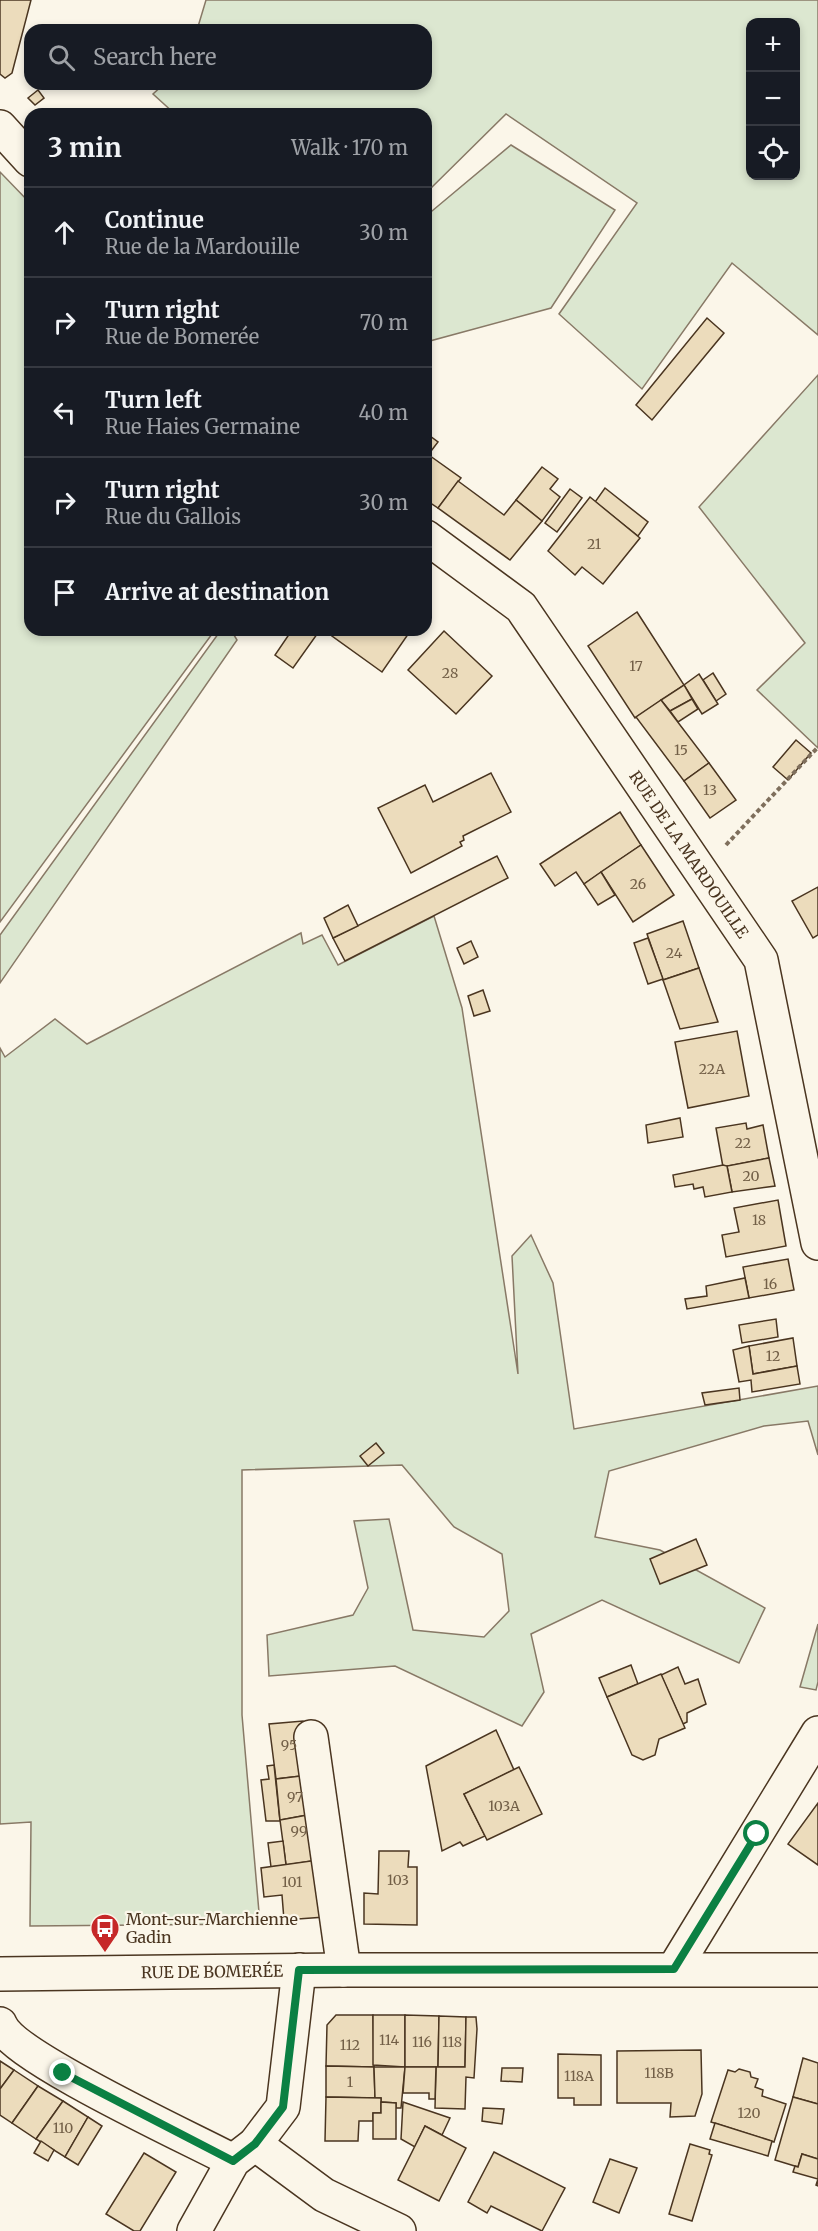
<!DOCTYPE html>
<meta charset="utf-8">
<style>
body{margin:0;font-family:Merriweather,serif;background:#20242c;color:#f1f3f6}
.controls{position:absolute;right:18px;top:18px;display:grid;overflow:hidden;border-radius:12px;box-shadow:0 3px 9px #0003}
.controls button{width:54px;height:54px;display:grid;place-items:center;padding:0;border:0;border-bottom:2px solid #363941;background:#171b24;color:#f1f3f6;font:30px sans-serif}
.stop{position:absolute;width:18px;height:18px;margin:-14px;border:4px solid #0b8043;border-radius:50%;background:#fff}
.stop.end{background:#0b8043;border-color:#fff;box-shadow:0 2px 6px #0008}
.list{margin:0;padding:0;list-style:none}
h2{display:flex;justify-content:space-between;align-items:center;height:78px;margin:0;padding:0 24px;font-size:26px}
h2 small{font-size:20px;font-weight:400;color:#9ea1a6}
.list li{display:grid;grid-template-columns:39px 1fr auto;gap:18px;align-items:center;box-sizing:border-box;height:90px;padding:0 24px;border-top:2px solid #363941}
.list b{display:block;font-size:22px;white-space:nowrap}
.list p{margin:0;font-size:20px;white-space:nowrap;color:#9ea1a6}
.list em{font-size:20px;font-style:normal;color:#9ea1a6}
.icon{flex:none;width:33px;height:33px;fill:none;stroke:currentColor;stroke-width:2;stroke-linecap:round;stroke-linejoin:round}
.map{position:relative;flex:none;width:818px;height:2231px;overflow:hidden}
.search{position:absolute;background:#171b24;box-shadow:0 3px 9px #0003;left:24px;top:24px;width:408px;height:66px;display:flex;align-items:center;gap:15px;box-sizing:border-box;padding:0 21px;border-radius:18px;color:#9ea1a6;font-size:22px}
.panel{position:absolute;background:#171b24;box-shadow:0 3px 9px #0003;left:24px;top:108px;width:408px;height:528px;border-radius:18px}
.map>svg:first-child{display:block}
.green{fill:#dce7d0;stroke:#887966;stroke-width:1.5;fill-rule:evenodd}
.building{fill:#ecdcbc;stroke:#4a3520;stroke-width:1.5}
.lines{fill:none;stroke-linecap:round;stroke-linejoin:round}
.minor-casing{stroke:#4a3520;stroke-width:36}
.primary-casing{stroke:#4a3520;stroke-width:36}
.path{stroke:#7f6f5c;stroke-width:4;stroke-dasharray:4.5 3;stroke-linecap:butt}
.minor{stroke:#fbf6e9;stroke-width:33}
.primary{stroke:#fbf6e9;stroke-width:33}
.route{stroke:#0b8043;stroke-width:8}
.labels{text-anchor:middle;stroke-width:4.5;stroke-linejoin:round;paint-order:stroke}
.number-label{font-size:14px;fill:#725f47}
.street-label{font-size:16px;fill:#4a3520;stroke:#fbf6e9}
.poi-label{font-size:16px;fill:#4a3520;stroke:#fbf6e9;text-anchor:start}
</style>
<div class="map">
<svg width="818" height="2231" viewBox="0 0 818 2231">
<rect width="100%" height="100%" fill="#fbf6e9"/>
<g class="green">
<path d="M206 0H818V335L732 263 642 389 559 314 637 203 506 114 426 193V114H175L153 94 164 84H426V30H197ZM750 22H796V176H750Z"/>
<path d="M511 145 615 210 551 308 430 341 426 348V216Z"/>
<path d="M0 172 30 203V630H215L0 922Z"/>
<path d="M818 375V748L757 690 805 643 699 507Z"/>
<path d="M221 630H231L237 640 0 983V935Z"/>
<path d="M434 916 462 1008 518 1374 512 1256 531 1235 553 1283 574 1429 818 1386V1455L808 1421 764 1426 609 1471 595 1537 660 1550 765 1608 739 1663 602 1600 531 1634 544 1692 522 1726 395 1666 269 1676 267 1635 353 1615 368 1588 354 1521 389 1519 413 1630 484 1637 509 1611 502 1554 454 1527 402 1465 242 1470V1715L260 1924 30 1926 31 1822 0 1824V1048L5 1057 55 1019 87 1044 301 933 303 944 322 935 338 965Z"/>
<path d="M818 1624V1682L816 1690 800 1687Z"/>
</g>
<g class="building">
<path d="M0 0H31L12 73 5 78 0 74Z"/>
<path d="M38 90 44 98 35 105 28 98Z"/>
<path d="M707 318 724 333 652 420 636 405Z"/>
<path d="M426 433 438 442 428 455 426 453Z"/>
<path d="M426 453 461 478 438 508 426 500Z"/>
<path d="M542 467 558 479 550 489 560 497 542 521 516 500Z"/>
<path d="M458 481 504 515 516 500 542 521 510 560 438 508Z"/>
<path d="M605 488 648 522 638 536 595 502Z"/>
<path d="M570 489 582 498 557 532 545 523Z"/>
<path d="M590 497 640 538 603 584 582 567 575 575 548 551Z"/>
<path d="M637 612 684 685 635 718 588 646Z"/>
<path d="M292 630H320L293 668 275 655Z"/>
<path d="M336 630H411L382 672 332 636Z"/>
<path d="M444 631 492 676 456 714 408 670Z"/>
<path d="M713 673 726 694 716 701 703 680Z"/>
<path d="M699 674 718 704 702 714 684 685Z"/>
<path d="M684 685 692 699 670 711 661 700Z"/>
<path d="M692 699 698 709 678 722 670 711Z"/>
<path d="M661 700 709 763 684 781 636 717Z"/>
<path d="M796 740 811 753 788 780 773 767Z"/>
<path d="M709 763 736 800 710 818 684 781Z"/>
<path d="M491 773 511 812 463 836 464 840 460 842 462 846 411 873 378 808 425 785 433 802Z"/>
<path d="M620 812 641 845 584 884 576 872 555 886 540 864Z"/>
<path d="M641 845 674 895 633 922 601 872Z"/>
<path d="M497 856 508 878 345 961 333 938Z"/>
<path d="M601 872 615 895 598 905 584 884Z"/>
<path d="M818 887V935L813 938 792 901Z"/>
<path d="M348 905 358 926 333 938 324 918Z"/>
<path d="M683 921 699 968 663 980 647 934Z"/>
<path d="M648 938 663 979 648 984 634 943Z"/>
<path d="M471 941 478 957 464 964 457 948Z"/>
<path d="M699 968 718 1022 680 1029 663 980Z"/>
<path d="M483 990 490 1011 474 1016 468 996Z"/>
<path d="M737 1031 749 1096 688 1108 675 1042Z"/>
<path d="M680 1118 683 1137 648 1143 646 1125Z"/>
<path d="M746 1123 747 1129 763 1125 769 1158 723 1167 716 1128Z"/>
<path d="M769 1158 775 1186 732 1192 727 1166Z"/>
<path d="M723 1165 727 1166 732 1192 705 1197 703 1187 694 1189 693 1184 675 1187 673 1175Z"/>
<path d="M778 1200 786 1246 726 1257 722 1235 739 1232 734 1208Z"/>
<path d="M788 1259 794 1290 749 1298 743 1267Z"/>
<path d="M745 1278 749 1298 687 1309 685 1299 707 1296 706 1286Z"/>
<path d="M776 1319 778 1337 742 1343 739 1325Z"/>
<path d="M793 1338 797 1366 753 1374 749 1346Z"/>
<path d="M749 1346 753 1374 797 1366 800 1384 752 1392 751 1380 739 1382 733 1350Z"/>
<path d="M739 1388 740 1400 705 1405 702 1393Z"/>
<path d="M376 1443 384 1453 368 1466 360 1456Z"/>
<path d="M696 1539 707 1565 660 1584 650 1559Z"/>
<path d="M631 1665 638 1684 607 1697 599 1678Z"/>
<path d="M678 1667 685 1684 698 1679 706 1704 687 1713V1722L683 1724 661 1675Z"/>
<path d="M661 1674 685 1728 659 1739 655 1755 643 1760 632 1755 607 1697Z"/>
<path d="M303 1721 309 1775 276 1779 269 1724Z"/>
<path d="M496 1730 514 1770 464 1794 485 1836 463 1846 460 1842 442 1851 426 1766Z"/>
<path d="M274 1765 280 1821H266L261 1780 269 1779 267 1766Z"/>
<path d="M519 1767 542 1814 487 1840 464 1794Z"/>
<path d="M309 1775 313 1814 280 1820 276 1779Z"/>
<path d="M818 1803V1865L788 1844Z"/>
<path d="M313 1814 318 1860 286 1865 280 1820Z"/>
<path d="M283 1841 286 1865 271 1867 268 1843Z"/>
<path d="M379 1851H409L408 1867H417V1925L364 1924V1893L378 1894Z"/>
<path d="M318 1860 325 1917 284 1920 282 1895 264 1897 261 1868Z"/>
<path d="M336 2015H373L374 2067 326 2066 327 2025Z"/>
<path d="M373 2015H405V2067L373 2065Z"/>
<path d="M405 2015 439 2016 438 2067H405Z"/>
<path d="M439 2016 466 2017 465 2067H438Z"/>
<path d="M466 2017H476L477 2029 474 2078 466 2077 465 2109 435 2108 436 2067H465Z"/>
<path d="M701 2050 702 2094 695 2116 670 2117 671 2103H617V2051Z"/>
<path d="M558 2054 601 2055V2105H574V2098H558Z"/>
<path d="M803 2058 818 2063V2104L793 2097Z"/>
<path d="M0 2061 14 2070 0 2089Z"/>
<path d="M326 2066 374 2067 375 2098 326 2097Z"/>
<path d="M374 2067H405L401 2108H396V2103L381 2102V2098H375Z"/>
<path d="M405 2067H436L435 2099H429V2093H403Z"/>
<path d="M502 2068H523L522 2082 501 2081Z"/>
<path d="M739 2069 750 2072 751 2077 758 2079 755 2087 763 2090 762 2096 786 2104 774 2142 711 2122 728 2070 735 2072Z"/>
<path d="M14 2070 38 2086 12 2123 0 2115V2089Z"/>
<path d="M38 2086 63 2101 36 2139 12 2123Z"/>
<path d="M326 2097 381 2098V2113H373V2121H359L358 2141H325Z"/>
<path d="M793 2097 818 2104V2159L802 2154 798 2167 775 2160Z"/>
<path d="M63 2101 88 2117 65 2157 36 2139Z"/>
<path d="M381 2102 396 2103V2139H373V2113H381Z"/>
<path d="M403 2102 450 2118 442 2135 425 2126 415 2147 401 2139Z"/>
<path d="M483 2108 504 2109 502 2124 482 2121Z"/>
<path d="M88 2117 102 2126 78 2165 65 2157Z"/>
<path d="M715 2123 772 2141 768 2156 710 2139Z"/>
<path d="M425 2126 466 2148 439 2201 398 2180Z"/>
<path d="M41 2141 54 2150 48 2161 34 2153Z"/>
<path d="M690 2144 710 2150 709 2154 712 2155 692 2221 669 2214Z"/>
<path d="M494 2152 565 2188 542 2231 491 2206 487 2213 468 2202Z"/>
<path d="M144 2153 176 2172 140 2231H134L106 2214Z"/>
<path d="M802 2154 818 2159V2186L816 2185 818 2179 793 2172 795 2166 798 2167Z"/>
<path d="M610 2159 637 2168 619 2213 593 2202Z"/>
</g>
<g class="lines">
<g class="minor-casing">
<g id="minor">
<path d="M0 127 30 160"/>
<path id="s1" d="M426 537 521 607 761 960 818 1243"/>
<path d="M311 1737 344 1970"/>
<path d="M674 1969 818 1733"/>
<path d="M0 2024C14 2058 192 2139 233 2161"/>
<path d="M255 2144 324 2195 399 2231"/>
<path d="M194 2231 233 2161 255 2144 283 2107 299 1970"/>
</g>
</g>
<g class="primary-casing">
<g id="primary">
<path id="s2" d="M0 1974 344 1970H818"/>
</g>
</g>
<path class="path" d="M726 845 818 747"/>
<use href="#minor" class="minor"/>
<use href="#primary" class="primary"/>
</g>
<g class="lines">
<path class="route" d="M63 2073 233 2161 255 2144 283 2107 299 1970 674 1969 757 1834"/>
</g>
<defs>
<g id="bus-pin" transform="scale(1.5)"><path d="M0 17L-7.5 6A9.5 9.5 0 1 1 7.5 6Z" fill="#c62828" stroke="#fbf6e9"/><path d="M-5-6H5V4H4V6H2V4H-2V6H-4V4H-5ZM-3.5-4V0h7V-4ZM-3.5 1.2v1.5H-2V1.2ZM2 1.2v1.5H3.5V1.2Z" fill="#fff"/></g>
</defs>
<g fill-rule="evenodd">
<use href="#bus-pin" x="105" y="1928"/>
</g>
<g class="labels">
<g class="number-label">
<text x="594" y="549">21</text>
<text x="636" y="671">17</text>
<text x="450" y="678">28</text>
<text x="681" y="755">15</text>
<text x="710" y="795">13</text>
<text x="638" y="889">26</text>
<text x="674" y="958">24</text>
<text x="712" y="1074">22A</text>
<text x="743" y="1148">22</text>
<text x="751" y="1181">20</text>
<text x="759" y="1225">18</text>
<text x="770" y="1289">16</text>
<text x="773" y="1361">12</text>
<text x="289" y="1750">95</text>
<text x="295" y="1802">97</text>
<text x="504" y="1811">103A</text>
<text x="299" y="1836">99</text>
<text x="398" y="1885">103</text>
<text x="292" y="1887">101</text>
<text x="389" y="2045">114</text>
<text x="422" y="2047">116</text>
<text x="452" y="2047">118</text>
<text x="350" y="2050">112</text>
<text x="659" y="2078">118B</text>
<text x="579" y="2081">118A</text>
<text x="350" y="2087">1</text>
<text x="749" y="2118">120</text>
<text x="63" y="2133">110</text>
</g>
<g class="street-label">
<text dy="6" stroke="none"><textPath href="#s1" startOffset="417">RUE DE LA MARDOUILLE</textPath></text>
<text dy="6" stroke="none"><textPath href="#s2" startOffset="212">RUE DE BOMERÉE</textPath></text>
</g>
<g class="poi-label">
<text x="126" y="1925">Mont-sur-Marchienne<tspan x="126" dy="18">Gadin</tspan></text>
</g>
</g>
</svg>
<div class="controls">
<button>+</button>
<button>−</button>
<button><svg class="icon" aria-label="locate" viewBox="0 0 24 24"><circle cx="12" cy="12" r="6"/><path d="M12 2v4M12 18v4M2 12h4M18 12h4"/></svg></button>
</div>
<div class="stop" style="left:757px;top:1834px"></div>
<div class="stop end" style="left:63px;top:2073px"></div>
<div class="search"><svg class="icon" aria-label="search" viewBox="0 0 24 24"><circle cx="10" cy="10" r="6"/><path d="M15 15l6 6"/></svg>Search here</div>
<section class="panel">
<h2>3 min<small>Walk · 170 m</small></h2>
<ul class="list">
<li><svg class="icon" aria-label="ahead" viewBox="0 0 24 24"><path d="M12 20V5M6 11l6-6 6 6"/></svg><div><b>Continue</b><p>Rue de la Mardouille</p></div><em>30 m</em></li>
<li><svg class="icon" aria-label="right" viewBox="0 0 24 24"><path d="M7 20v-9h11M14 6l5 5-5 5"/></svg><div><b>Turn right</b><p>Rue de Bomerée</p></div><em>70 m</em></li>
<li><svg class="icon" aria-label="left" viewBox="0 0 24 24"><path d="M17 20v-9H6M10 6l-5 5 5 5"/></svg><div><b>Turn left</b><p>Rue Haies Germaine</p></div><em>40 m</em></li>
<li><svg class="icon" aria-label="right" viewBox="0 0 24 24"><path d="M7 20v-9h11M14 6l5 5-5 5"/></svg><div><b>Turn right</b><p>Rue du Gallois</p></div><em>30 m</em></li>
<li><svg class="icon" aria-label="arrive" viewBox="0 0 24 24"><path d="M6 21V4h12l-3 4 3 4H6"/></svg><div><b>Arrive at destination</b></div></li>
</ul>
</section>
</div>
